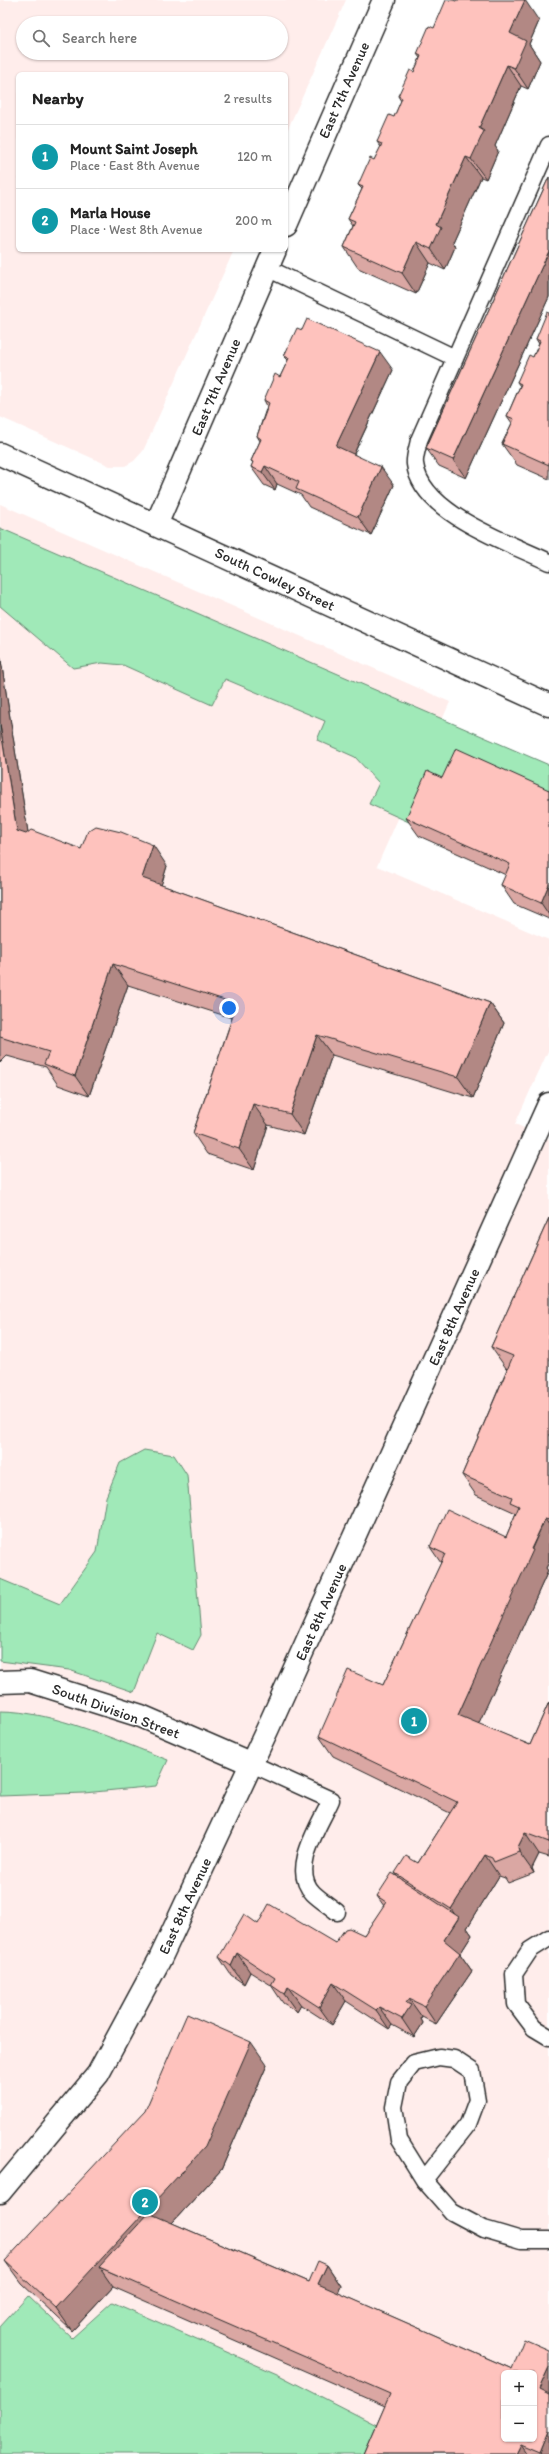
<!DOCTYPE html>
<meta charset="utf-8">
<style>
body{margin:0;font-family:Itim,sans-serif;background:#f2f2f2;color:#222}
.controls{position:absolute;right:12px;bottom:12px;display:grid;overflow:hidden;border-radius:6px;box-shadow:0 1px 3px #0004}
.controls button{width:36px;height:36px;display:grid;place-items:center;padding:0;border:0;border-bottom:1px solid #e0e0e0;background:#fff;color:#222;font:20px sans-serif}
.you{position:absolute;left:229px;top:1008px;width:14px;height:14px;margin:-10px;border:3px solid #fff;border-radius:50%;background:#1a73e8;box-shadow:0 0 0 6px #1a73e833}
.badge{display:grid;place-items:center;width:26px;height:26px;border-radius:50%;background:#0b8043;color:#fff;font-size:13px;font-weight:700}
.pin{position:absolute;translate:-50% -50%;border:2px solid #fff;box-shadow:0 1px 4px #0006}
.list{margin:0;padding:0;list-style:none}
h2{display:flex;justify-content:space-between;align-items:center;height:52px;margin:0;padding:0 16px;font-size:17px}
h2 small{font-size:13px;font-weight:400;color:#767676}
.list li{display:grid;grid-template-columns:26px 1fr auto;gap:12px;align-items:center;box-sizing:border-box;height:64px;padding:0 16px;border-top:1px solid #e0e0e0}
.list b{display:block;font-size:15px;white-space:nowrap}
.list p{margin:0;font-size:13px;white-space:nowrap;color:#767676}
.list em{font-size:13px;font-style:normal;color:#767676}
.icon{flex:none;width:22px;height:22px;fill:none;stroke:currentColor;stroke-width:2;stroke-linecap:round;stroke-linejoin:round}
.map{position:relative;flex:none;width:549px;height:2454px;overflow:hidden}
.search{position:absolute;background:#fff;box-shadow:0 1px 3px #0004;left:16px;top:16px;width:272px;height:44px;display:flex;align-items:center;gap:10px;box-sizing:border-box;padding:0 14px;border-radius:22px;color:#767676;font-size:15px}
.panel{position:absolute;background:#fff;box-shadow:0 1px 3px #0004;left:16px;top:72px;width:272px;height:180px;border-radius:6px}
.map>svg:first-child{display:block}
.built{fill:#ffedeb;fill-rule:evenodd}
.green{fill:#a0e9b8;stroke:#668a72}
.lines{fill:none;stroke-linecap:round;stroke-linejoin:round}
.service-casing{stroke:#2b2b2b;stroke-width:19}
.minor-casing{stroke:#2b2b2b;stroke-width:25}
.tertiary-casing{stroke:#2b2b2b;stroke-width:25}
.service{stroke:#fff;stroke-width:16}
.minor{stroke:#fff;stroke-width:22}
.tertiary{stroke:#fff;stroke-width:22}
.wall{fill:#daa7a3;stroke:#2b2b2b}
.shaded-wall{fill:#b28884;stroke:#2b2b2b}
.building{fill:#fec2bd;stroke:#2b2b2b;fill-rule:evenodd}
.labels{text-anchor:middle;stroke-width:3;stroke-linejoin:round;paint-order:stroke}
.street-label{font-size:15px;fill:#2b2b2b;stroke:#fff}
</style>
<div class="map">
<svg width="549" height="2454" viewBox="0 0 549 2454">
<rect width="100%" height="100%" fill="#fff"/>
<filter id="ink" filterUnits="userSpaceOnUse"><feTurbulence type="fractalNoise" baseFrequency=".025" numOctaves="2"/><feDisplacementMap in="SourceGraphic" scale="8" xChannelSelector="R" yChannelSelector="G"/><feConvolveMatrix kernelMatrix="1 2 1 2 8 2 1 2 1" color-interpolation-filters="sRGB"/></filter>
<g filter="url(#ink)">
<g class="built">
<path d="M0 0H346L286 133V74H18V250H234L143 451 134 461 125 466H110L0 417ZM23 23H281V53H23Z"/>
<path d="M0 504 450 702 377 866 549 940V1049L515 1124 549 1139V2454H0ZM504 2373H534V2439H504Z"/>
</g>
<g class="green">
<path d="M0 528 549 765V798L411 823 369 804 379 783 355 757 317 740 325 721 225 679 212 705 123 665 102 663 73 668 0 606Z"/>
<path d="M144 1450 174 1455 187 1475 201 1635 193 1650 157 1633 134 1692 69 1670 0 1661V1579L60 1604 97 1552 106 1497 120 1463Z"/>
<path d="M0 1711C53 1711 118 1741 168 1760L156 1786 84 1793 0 1796Z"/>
<path d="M28 2296 72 2338 112 2302 277 2374 396 2435 388 2454H0V2327Z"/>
</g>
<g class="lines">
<g class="service-casing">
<g id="service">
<path d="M549 145 419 440C418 447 414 457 415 464 421 514 510 543 549 562"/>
<path d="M267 268 455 358"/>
<path d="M252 1764 331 1800C320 1825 289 1869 313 1893 320 1900 330 1906 337 1912"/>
<path d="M549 1938 530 1950 514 1974 516 2004 534 2028 549 2037"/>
<path d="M424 2180 468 2124 477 2100 472 2071 454 2059 439 2057 414 2063 399 2082 394 2107 399 2140 424 2180 452 2212 484 2229 521 2240H549"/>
</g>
</g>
<g class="minor-casing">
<g id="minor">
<path d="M286 225 384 0"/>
<path d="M156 525 275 250"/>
<path d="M0 1682 30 1681 141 1716 252 1764"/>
<path d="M0 2192 98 2074 160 1959 268 1728 549 1104"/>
</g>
</g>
<g class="tertiary-casing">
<path id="tertiary" d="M0 454 549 705"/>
</g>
<use href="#service" class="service"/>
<use href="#minor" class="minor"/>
<use href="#tertiary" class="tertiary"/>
</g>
<g class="wall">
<path d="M456 1 539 21 529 44 540 61 528 89 521 86 495 146 498 151 486 179 481 177 452 242 455 247 445 270 430 263 416 294 358 268 344 247 353 226 348 219 362 189 358 185 374 160 381 147 377 142 394 117 401 101 398 96 414 72 420 58 417 54 434 28Z"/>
<path d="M549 177V297L466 478 439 466 426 448Z"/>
<path d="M549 313V479L517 465 502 444 512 423 507 416 520 386 517 382 533 357 539 344 536 339Z"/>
<path d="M284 356 393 370 354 454 394 485 371 535 309 507 301 495 277 484 275 490 264 485 251 467 253 463 251 461 260 441 257 436 267 406 264 400 280 377 288 360Z"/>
<path d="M0 654 28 833 81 849 167 866 161 885 490 1003 504 1023 473 1098 332 1055 304 1135 268 1125 254 1170 207 1154 193 1133 232 1018 128 985 89 1096 58 1085 46 1067 7 1056 0 1063Z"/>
<path d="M442 778 549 790V919L514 904 501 885 506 875 419 836 406 818Z"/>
<path d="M549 1218V1562L546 1568 548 1571 478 1724 530 1745 549 1702V1857L539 1854 532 1868 534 1873 508 1883 505 1878 499 1876 467 1928 472 1935 460 1954 472 1971 436 2024 422 2017 421 2019 423 2023 414 2037 392 2025 389 2029 346 2001 332 2025 301 2005 297 2012 283 2003 271 1985 250 1972 244 1984 231 1975 219 1957 258 1924 335 1943 364 1935 384 1906 377 1896 397 1876 395 1873 418 1863 450 1813 333 1756 319 1736 383 1685 441 1563 430 1547 506 1537 516 1513 476 1495 462 1475 507 1369 506 1368 491 1347Z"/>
<path d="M267 2065 221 2170 172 2223 309 2282 327 2265 341 2286 338 2293 512 2369 549 2454H364L385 2406 113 2287 72 2331 21 2283 5 2261Z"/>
</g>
<g class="shaded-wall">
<path d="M525 0 539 21 529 44 540 61 528 89 514 68 510 33Z"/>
<path d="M507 65 521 86 495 146 498 151 486 179 471 159 479 128Z"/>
<path d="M466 157 481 177 452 242 455 247 445 270 431 249 436 224Z"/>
<path d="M416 242 430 263 416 294 402 273Z"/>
<path d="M549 251V297L466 478 453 460Z"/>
<path d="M380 352 393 370 349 464 336 446Z"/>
<path d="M265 466 277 484 275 490 262 472Z"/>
<path d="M381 467 394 485 371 535 358 517Z"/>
<path d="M0 654 31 851 17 831 0 725Z"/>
<path d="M153 845 167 866 157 899 142 878Z"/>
<path d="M549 884V915L541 903Z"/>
<path d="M113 964 128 985 89 1096 75 1076Z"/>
<path d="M490 1003 504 1023 473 1098 458 1077Z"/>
<path d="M317 1035 332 1055 304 1135 290 1114Z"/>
<path d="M253 1104 268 1125 254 1170 239 1149Z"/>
<path d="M545 1519 549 1525V1562L546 1568 548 1571 473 1736 458 1715Z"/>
<path d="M525 1833 539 1854 532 1868 534 1873 519 1852 518 1847Z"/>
<path d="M485 1855 499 1876 467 1928 472 1935 460 1954 472 1971 436 2024 424 2006 444 1940 458 1919 451 1909Z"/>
<path d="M237 1953 250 1972 244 1984 231 1966Z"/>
<path d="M333 1983 346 2001 332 2025 319 2007Z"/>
<path d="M288 1987 301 2005 297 2012 284 1994Z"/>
<path d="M409 1999 422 2017 421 2019 423 2023 414 2037 402 2019 406 2003Z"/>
<path d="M379 2007 392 2025 389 2029 376 2010Z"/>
<path d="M251 2042 267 2065 221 2170 122 2277 99 2267 113 2287 72 2331 56 2308Z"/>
<path d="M327 2265 341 2286 333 2305 318 2284Z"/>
<path d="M549 2367V2404L539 2389Z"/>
<path d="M549 2430V2454H541L540 2452Z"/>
<path d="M521 2444 528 2454H516Z"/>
</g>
<g class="building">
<path d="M446 0H453L456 1V0H525L510 33 526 41 514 68 507 65 479 128 484 131 471 159 466 157 436 224 441 227 431 249 416 242 402 273 344 247 355 222 348 219 363 187 358 185 370 158 374 160 382 144 377 142 389 115 394 117 402 98 398 96 410 70 414 72 421 56 417 54 429 26 434 28Z"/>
<path d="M549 177V251L453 460 426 448Z"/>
<path d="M547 312 549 313V465L502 444 514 419 507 416 521 384 517 382 529 355 533 357 540 341 536 339Z"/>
<path d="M307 319 380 352 336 446 381 467 358 517 296 489 299 482 265 466 262 472 251 467 253 462 251 461 261 439 257 436 269 403 264 400 275 374 280 377 289 358 284 356 297 328 302 330Z"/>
<path d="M0 725 17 831 26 834 31 830 81 849 88 831 96 826 121 832 153 845 142 878 490 1003 458 1077 317 1035 290 1114 253 1104 239 1149 193 1133 237 1004 113 964 75 1076 44 1064 49 1052 0 1037Z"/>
<path d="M456 748 549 790V884L541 903 501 885 510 864 406 818 427 771 442 778Z"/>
<path d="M549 1218V1520L545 1519 531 1549 533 1550 458 1715 530 1745 549 1702V1842L525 1833 518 1847 519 1852 494 1862 492 1858 485 1855 451 1909 395 1873 406 1856 418 1863 457 1802 319 1736 348 1670 383 1685 445 1554 430 1547 447 1509 506 1537 519 1506 510 1502 512 1497 462 1475 513 1356 491 1347Z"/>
<path d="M392 1873 459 1917 444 1940 460 1953 424 2006 409 1999 406 2003 411 2005 402 2019 379 2007 376 2010 333 1983 319 2007 288 1987 284 1994 271 1985 275 1978 237 1953 231 1966 219 1957 244 1914 258 1924 269 1904 335 1943 345 1929 349 1928 364 1935 386 1902 377 1896Z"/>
<path d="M187 2014 251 2042 205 2147 56 2308 5 2261 145 2111Z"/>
<path d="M149 2213 309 2282 318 2261 327 2265 318 2284 512 2369 524 2339 549 2350V2367L539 2389 549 2394V2430L540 2452 521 2444 516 2454H364L390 2394 99 2267ZM504 2373H534V2439H504Z"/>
</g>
</g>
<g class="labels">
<g class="street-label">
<text transform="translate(344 90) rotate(-66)" y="5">East 7th Avenue</text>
<text transform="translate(216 387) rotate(-67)" y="5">East 7th Avenue</text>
<text transform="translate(275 579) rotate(25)" y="5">South Cowley Street</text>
<text transform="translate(454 1317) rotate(-66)" y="5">East 8th Avenue</text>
<text transform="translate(321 1612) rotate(-66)" y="5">East 8th Avenue</text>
<text transform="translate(116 1711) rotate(20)" y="5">South Division Street</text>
<text transform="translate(185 1906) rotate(-65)" y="5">East 8th Avenue</text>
</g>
</g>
</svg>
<div class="controls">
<button>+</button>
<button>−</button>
</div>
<div class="you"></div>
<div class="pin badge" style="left:414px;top:1721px;background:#0f9aa8">1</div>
<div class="pin badge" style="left:145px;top:2202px;background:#0f9aa8">2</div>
<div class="search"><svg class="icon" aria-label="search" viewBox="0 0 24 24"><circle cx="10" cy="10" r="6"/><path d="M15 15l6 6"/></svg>Search here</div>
<section class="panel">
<h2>Nearby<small>2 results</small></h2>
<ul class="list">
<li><span class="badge" style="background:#0f9aa8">1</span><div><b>Mount Saint Joseph</b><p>Place · East 8th Avenue</p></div><em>120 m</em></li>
<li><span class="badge" style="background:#0f9aa8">2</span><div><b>Marla House</b><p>Place · West 8th Avenue</p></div><em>200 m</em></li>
</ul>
</section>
</div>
